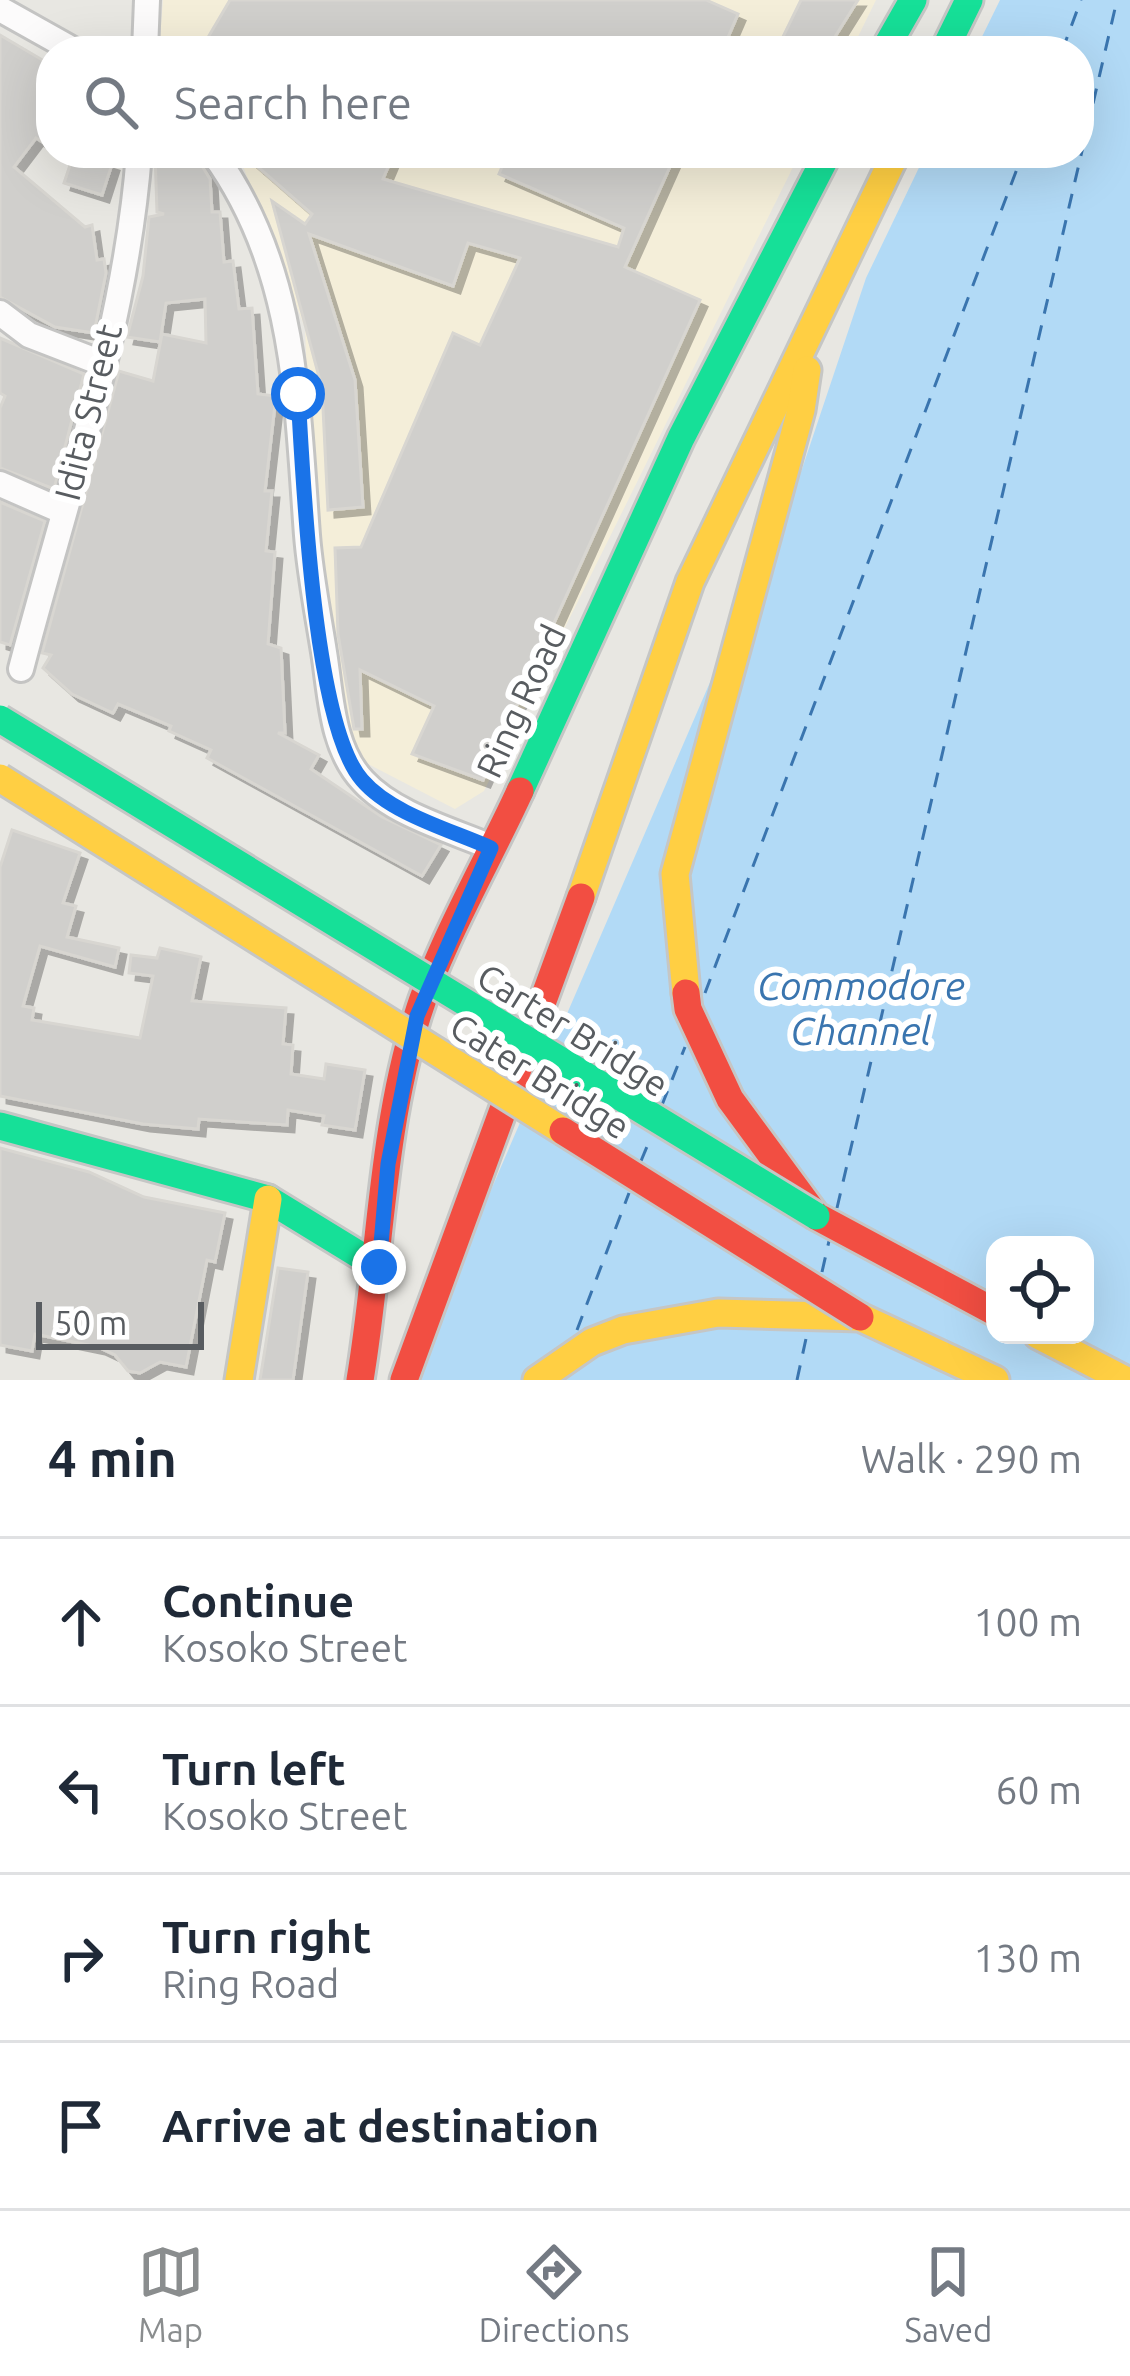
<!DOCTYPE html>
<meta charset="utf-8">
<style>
body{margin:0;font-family:Ubuntu,sans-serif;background:#f6f6f7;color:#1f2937}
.controls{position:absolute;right:36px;bottom:36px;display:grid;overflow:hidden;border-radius:24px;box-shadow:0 12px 48px #0002}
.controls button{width:108px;height:108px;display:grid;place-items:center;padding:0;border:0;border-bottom:3px solid #e0e1e3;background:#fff;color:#1f2937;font:60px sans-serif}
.scale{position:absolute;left:36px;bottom:30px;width:168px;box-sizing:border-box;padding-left:12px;border:6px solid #585c60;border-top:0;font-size:33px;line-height:42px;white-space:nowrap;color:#585c60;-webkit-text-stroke:9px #fff;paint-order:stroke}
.stop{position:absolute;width:36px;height:36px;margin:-27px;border:9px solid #1a73e8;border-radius:50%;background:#fff}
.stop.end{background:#1a73e8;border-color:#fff;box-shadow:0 3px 12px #0008}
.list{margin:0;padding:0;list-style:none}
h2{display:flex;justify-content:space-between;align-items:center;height:156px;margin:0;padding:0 48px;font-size:51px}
h2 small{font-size:39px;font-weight:400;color:#747a83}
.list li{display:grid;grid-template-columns:78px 1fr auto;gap:36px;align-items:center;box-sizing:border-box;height:168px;padding:0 48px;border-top:3px solid #e0e1e3}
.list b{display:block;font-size:45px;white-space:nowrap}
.list p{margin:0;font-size:39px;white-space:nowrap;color:#747a83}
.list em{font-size:39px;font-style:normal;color:#747a83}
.icon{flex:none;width:66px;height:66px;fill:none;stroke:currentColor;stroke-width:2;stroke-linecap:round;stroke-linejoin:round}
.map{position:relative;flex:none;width:1130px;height:1380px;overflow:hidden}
.search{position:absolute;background:#fff;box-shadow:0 12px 48px #0002;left:36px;right:36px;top:36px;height:132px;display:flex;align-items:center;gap:30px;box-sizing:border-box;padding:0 42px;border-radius:48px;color:#747a83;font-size:45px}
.sheet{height:828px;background:#fff}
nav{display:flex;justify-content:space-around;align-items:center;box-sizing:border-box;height:168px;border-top:3px solid #e0e1e3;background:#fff;font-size:33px;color:#747a83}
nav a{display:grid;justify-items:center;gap:6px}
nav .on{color:#8a8d8e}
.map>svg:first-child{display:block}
.commercial{fill:#f4eed9}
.water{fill:#b2daf6;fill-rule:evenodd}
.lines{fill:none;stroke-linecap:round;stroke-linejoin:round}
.ferry{stroke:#3a75af;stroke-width:3;stroke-dasharray:15 12;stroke-linecap:butt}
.building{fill:#d0cfcc;stroke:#d8d6d1;stroke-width:3;filter:url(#shadow)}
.street-casing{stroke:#c4c4c3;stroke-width:30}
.fast-casing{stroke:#c5c6c5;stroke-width:33}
.slow-casing{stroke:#c5c6c5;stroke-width:33}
.jam-casing{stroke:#c5c6c5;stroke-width:33}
.street{stroke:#fcfbfb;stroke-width:24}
.fast{stroke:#16e098;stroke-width:27}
.slow{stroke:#ffcf43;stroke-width:27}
.jam{stroke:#f24e42;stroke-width:27}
.fast-bridge-casing{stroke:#c5c6c5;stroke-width:33;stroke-linecap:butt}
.slow-bridge-casing{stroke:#c5c6c5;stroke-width:33;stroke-linecap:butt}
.jam-bridge-casing{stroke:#c5c6c5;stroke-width:33;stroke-linecap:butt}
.fast-bridge{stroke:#16e098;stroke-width:27}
.slow-bridge{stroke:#ffcf43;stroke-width:27}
.jam-bridge{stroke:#f24e42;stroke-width:27}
.route{stroke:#1a73e8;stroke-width:15}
.labels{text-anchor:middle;stroke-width:12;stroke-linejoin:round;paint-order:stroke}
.street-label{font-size:36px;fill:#585c60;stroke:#fff}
.water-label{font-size:39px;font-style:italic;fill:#3a75af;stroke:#fff}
</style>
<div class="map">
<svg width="1130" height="1380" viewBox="0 0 1130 1380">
<defs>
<filter id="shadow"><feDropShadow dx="7" dy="7" stdDeviation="0" flood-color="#0004"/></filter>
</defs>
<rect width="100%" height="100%" fill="#e8e7e2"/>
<g class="commercial">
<path d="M163 0H876L851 51H159Z"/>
<path d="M238 153H800L484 791 455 809 343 751 318 657 305 328Z"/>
</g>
<path class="water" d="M1000 0H1130V1380H409L802 469 866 278 926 153H1079V51H975ZM995 1245H1085V1335H995Z"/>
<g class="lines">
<g class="ferry">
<path d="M1062 51 1081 0"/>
<path d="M705 993 1023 153"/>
<path d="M662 1105 685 1047"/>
<path d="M641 1161 651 1137"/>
<path d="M837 1208 1117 0"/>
<path d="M822 1272 829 1241"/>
<path d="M577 1330 629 1193"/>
<path d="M797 1380 807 1334"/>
</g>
</g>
<g class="building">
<path d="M230 0H706L738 14 722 51H200Z"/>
<path d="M801 0H858L826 51H776Z"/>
<path d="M0 35 51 65V147L36 138 14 167 85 227 92 225 97 260 104 259 106 273 94 333 55 327 0 297Z"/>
<path d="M74 153H104L102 161 112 164 102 195 64 183Z"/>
<path d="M155 153H184L199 161 210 179 212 212H220L224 262 233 261 239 309 252 308 258 394 276 396 265 491H272L266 551 275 552 268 644 281 648 285 733H278L319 755 311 769 382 817 441 845 422 876 207 758 211 750 169 731 171 726 118 704 113 713 72 694 43 668 51 655 42 653 119 371 153 381 162 334 206 343 205 299 166 303 160 342 127 337 143 276 149 217 164 214 157 212Z"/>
<path d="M242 153H394L383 179 618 247 624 228 499 174 508 153H676L625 267 700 300 483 780 412 754 434 706 360 670 362 729H354L338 634 335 548 361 547 453 333 480 345 520 258 468 243 453 286 309 234 355 380 363 507 328 510 322 388 272 201 305 224 312 214Z"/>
<path d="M0 338 84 374 54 489 0 468V408L5 396 0 393Z"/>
<path d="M0 502 45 521 10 645 0 642Z"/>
<path d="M12 830 80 853 63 903 76 906 67 937 119 948 115 967 40 946 23 1006 34 1008 32 1020 140 1038 153 976 129 973 131 955 157 958 160 948 201 957 192 1001 286 1008 283 1044 293 1045 291 1074 324 1079 326 1064 365 1070 355 1130 322 1125 324 1116 288 1110 287 1125 199 1119 198 1129 143 1124 0 1096V867Z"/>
<path d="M0 1148 89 1172 144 1197 225 1213 215 1262 207 1260 186 1367 160 1362 140 1373 128 1371 115 1355 98 1347 35 1334 32 1351 0 1345Z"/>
<path d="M278 1268 308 1272 293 1380H260Z"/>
</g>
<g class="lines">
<g class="street-casing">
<g id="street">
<path d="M0 9 75 51"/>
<path d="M145 51 147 0"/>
<path d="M213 153C296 266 297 401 307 535 310 574 318 614 324 652 331 695 331 747 363 781 393 814 451 830 491 847"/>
<path d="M0 313 29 335 104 364"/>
<path d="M0 484 62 511"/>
<path d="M21 669C65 500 126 328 139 153"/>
</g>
</g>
<g class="fast-casing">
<g id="fast">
<path d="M884 51 913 0"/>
<path d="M944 51 969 0"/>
<path d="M520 791 681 438 828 153"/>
<path d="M0 1126 268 1199 379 1267"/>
</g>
</g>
<g class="slow-casing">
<g id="slow">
<path d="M581 897 690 582 896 153"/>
<path d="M686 993 675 874 801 410 807 370"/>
<path d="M1038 1335 1125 1380"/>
<path d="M239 1380 268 1199"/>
<path d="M537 1380 592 1342 623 1330 718 1313 860 1317 995 1380"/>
</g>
</g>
<g class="jam-casing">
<g id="jam">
<path d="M686 993 688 1009 730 1099 816 1216 995 1312"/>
<path d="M360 1380C380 1261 381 1132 417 1017 439 945 488 861 520 791"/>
<path d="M404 1380 581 897"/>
</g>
</g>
<use href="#street" class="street"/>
<use href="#fast" class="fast"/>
<use href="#slow" class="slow"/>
<use href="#jam" class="jam"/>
<g class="fast-bridge-casing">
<path id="fast-bridge" d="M0 719 816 1216"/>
</g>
<g class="slow-bridge-casing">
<path id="slow-bridge" d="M0 778 563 1131"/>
</g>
<g class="jam-bridge-casing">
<path id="jam-bridge" d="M563 1131 860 1317"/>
</g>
<use href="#fast-bridge" class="fast-bridge"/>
<use href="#slow-bridge" class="slow-bridge"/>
<use href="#jam-bridge" class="jam-bridge"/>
</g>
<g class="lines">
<path class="route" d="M298 394C303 476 313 724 362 780 391 814 451 830 491 848L417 1016 388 1164 379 1267"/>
</g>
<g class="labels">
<g class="street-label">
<text transform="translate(88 412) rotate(-76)" y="13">Idita Street</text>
<text transform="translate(521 701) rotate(-65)" y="13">Ring Road</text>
<text transform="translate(573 1030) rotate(32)" y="13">Carter Bridge</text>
<text transform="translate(540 1076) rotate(32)" y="13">Cater Bridge</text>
</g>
<g class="water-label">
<text x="861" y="1000">Commodore<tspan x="861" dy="45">Channel</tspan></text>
</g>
</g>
</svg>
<div class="controls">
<button><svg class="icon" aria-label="locate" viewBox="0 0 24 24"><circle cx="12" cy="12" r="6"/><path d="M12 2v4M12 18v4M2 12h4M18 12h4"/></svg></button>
</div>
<div class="scale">50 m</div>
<div class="stop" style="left:298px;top:394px"></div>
<div class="stop end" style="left:379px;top:1267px"></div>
<div class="search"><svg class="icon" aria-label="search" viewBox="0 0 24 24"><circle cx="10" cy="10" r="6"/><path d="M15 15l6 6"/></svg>Search here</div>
</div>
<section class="sheet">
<h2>4 min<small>Walk · 290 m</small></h2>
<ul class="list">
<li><svg class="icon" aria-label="ahead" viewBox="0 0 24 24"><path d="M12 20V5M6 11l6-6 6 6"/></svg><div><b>Continue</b><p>Kosoko Street</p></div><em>100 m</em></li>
<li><svg class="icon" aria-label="left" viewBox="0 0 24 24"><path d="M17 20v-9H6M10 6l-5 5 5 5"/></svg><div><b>Turn left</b><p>Kosoko Street</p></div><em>60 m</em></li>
<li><svg class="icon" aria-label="right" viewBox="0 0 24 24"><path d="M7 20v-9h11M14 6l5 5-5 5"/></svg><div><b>Turn right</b><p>Ring Road</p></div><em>130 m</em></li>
<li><svg class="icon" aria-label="arrive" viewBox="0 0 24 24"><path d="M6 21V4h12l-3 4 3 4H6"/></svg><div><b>Arrive at destination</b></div></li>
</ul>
</section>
<nav>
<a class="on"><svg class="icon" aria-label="map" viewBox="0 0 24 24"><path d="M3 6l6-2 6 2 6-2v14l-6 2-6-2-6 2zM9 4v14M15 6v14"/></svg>Map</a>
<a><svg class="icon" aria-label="directions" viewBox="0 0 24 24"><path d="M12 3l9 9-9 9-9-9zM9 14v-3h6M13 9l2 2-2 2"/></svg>Directions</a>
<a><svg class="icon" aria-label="saved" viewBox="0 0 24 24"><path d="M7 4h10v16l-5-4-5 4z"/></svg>Saved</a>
</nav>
